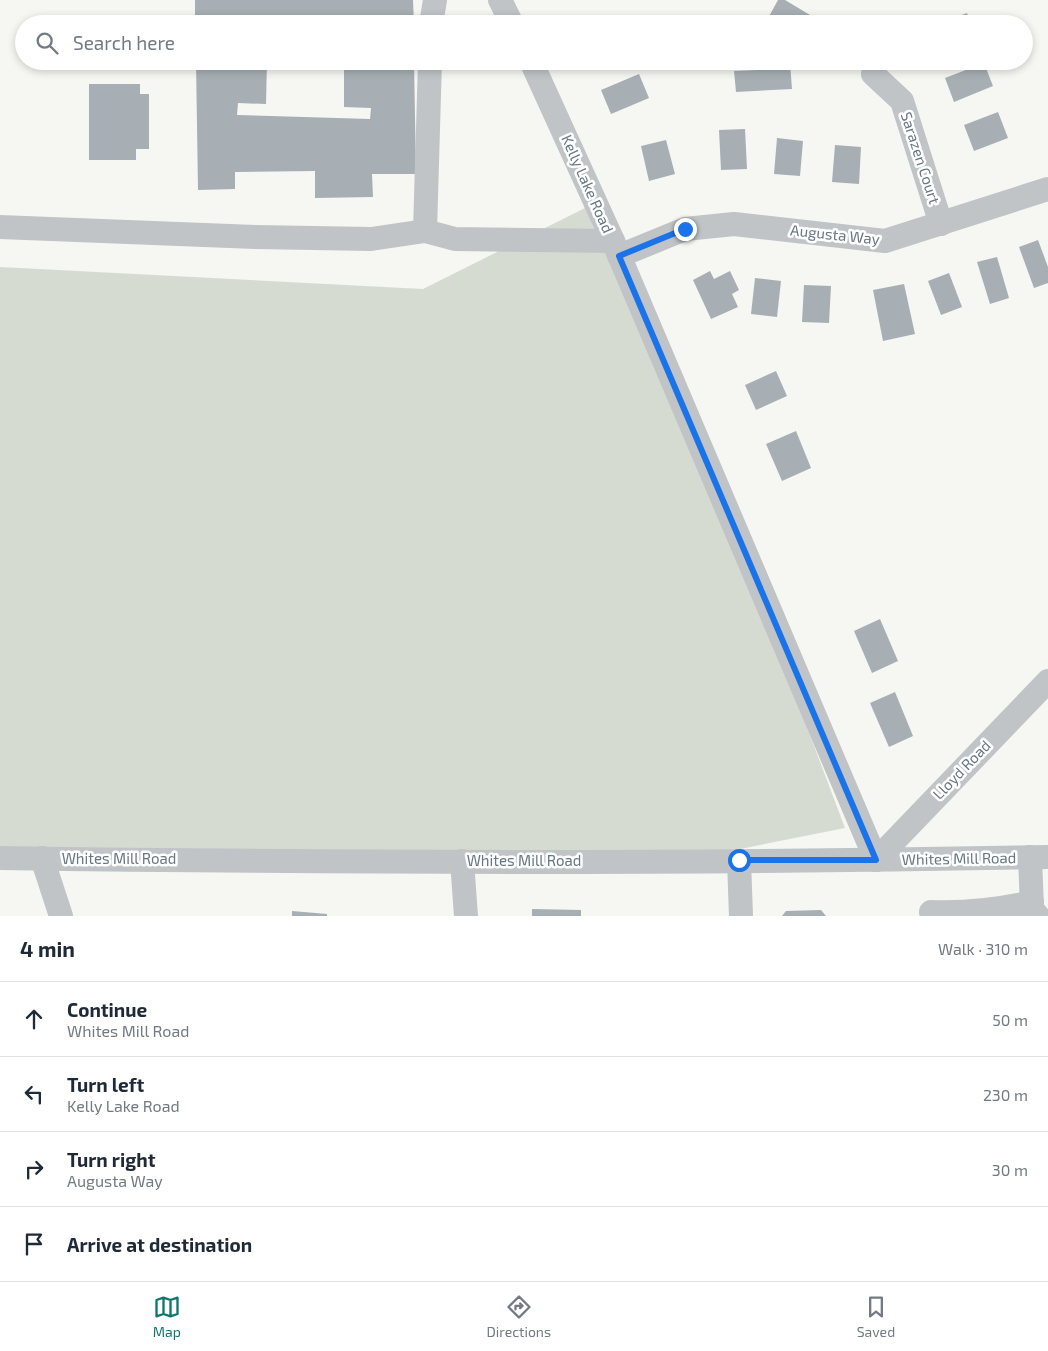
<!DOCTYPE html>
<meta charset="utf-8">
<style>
body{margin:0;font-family:"Exo 2",sans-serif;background:#f2f2f3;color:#1f2937}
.stop{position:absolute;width:15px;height:15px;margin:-11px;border:4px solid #1a73e8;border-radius:50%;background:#fff}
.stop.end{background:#1a73e8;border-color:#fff;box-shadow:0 1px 5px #0008}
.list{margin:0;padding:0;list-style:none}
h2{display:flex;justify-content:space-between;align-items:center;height:65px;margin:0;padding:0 20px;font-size:21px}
h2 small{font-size:16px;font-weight:400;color:#747a83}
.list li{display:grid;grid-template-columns:32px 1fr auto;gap:15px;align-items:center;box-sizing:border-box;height:75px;padding:0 20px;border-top:1px solid #e0e1e3}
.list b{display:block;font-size:19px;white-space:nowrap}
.list p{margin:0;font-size:16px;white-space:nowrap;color:#747a83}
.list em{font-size:16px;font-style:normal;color:#747a83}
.icon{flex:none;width:28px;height:28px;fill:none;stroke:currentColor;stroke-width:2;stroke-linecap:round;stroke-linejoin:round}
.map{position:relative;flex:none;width:1048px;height:916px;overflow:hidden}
.search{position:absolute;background:#fff;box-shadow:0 2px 8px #0003;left:15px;right:15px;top:15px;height:55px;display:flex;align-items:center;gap:12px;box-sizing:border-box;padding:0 18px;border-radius:28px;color:#747a83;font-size:19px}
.sheet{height:365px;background:#fff}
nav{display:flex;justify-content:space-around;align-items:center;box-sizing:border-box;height:70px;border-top:1px solid #e0e1e3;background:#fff;font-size:14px;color:#747a83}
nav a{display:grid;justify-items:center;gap:2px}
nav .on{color:#0f766e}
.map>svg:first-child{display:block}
.green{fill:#d6dbd2}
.building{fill:#a7afb4}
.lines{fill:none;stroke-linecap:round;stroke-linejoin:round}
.minor{stroke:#c0c4c7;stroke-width:24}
.route{stroke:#1a73e8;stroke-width:6}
.labels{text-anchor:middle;stroke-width:5;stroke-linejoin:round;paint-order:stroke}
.street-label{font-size:15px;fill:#677783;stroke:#fff}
</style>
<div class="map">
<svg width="1048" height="916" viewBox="0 0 1048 916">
<rect width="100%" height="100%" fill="#f6f6f3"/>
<path class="green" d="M605 198 657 330 845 828 655 866H0V267L423 289Z"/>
<g class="building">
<path d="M195 0H413L414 24H195Z"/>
<path d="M778 0H785L810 15 805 24H773L767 20Z"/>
<path d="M967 13 971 24H938Z"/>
<path d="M630 17 632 24H603V23Z"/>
<path d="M196 61H267L266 104 238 103 237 115 370 119 371 108 344 107V62L414 61 416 174H372L373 197 315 198V171L235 172V189L198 190Z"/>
<path d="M790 63 792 89 736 92 734 71 757 70V64Z"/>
<path d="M984 63 993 86 954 102 945 78Z"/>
<path d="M639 74 649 98 611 114 601 90Z"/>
<path d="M89 84H140V94H149V149H136V160H89Z"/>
<path d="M998 112 1008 138 974 151 964 125Z"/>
<path d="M745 129 747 169 721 170 719 130Z"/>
<path d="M777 138 803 141 800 176 774 174Z"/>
<path d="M666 140 675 174 649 181 641 146Z"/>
<path d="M835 145 861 147 859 184 832 182Z"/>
<path d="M1038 240 1048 267V283L1034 288 1019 247Z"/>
<path d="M997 257 1009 298 990 304 977 262Z"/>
<path d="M710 271 714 279 730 271 739 290 732 294 738 307 711 319 693 280Z"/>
<path d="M949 273 962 307 941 315 928 281Z"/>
<path d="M755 278 781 281 777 317 751 314Z"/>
<path d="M904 284 915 334 883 341 873 290Z"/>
<path d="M804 285 831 286 829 323 802 322Z"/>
<path d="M776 371 787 396 756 410 745 385Z"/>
<path d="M796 431 811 468 782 481 766 444Z"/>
<path d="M880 619 898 661 872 673 854 631Z"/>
<path d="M895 692 913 736 889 747 870 703Z"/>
<path d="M532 909 581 910V916H532Z"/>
<path d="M821 910 826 916H782L786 911Z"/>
<path d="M292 911 327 914V916H292Z"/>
</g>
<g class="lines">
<g class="minor">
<path d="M500 0 512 24"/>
<path d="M431 24 435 0"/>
<path d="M531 61 613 241 876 860"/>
<path d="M873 74 902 101 941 224"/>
<path d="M0 227 255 237 371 239 425 231 455 239 613 241"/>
<path d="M425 231 430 61"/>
<path d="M619 256 685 229 734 224 885 241 1048 189"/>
<path d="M1030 857 1032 909 1038 916"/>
<path d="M0 858C349 863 699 864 1048 857"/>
<path d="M42 858 61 916"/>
<path d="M876 860 1048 681"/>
<path d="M462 861 466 916"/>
<path d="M739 861 741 916"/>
<path d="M931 912C965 913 999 910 1032 902"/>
</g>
</g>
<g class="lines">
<path class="route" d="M685 229 619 256 876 860H739"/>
</g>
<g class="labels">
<g class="street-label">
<text transform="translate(920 158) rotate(72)" y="5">Sarazen Court</text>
<text transform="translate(587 184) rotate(66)" y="5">Kelly Lake Road</text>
<text transform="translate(835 235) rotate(6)" y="5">Augusta Way</text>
<text transform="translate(962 770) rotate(-46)" y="5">Lloyd Road</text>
<text x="119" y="864">Whites Mill Road</text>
<text transform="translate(959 859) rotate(-1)" y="5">Whites Mill Road</text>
<text x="524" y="866">Whites Mill Road</text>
</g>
</g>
</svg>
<div class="stop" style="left:739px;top:860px"></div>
<div class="stop end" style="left:685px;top:229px"></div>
<div class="search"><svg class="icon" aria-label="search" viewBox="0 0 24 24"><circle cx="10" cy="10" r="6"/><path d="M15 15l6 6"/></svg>Search here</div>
</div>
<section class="sheet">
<h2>4 min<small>Walk · 310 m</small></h2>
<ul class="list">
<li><svg class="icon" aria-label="ahead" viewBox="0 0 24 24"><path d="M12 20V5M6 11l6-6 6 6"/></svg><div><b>Continue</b><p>Whites Mill Road</p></div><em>50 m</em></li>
<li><svg class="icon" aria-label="left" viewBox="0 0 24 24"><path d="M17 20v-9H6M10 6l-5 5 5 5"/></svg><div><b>Turn left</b><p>Kelly Lake Road</p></div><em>230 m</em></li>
<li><svg class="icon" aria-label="right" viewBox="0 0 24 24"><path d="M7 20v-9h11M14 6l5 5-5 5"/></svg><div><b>Turn right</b><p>Augusta Way</p></div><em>30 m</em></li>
<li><svg class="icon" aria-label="arrive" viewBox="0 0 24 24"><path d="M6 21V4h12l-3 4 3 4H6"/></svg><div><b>Arrive at destination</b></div></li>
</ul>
</section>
<nav>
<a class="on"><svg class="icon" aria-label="map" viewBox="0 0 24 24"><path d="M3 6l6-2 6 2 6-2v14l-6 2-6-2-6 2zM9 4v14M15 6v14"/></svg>Map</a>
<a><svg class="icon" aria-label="directions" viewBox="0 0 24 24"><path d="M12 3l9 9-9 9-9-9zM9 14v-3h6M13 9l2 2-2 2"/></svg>Directions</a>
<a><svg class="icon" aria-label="saved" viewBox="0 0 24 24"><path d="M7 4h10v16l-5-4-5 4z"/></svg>Saved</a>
</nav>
